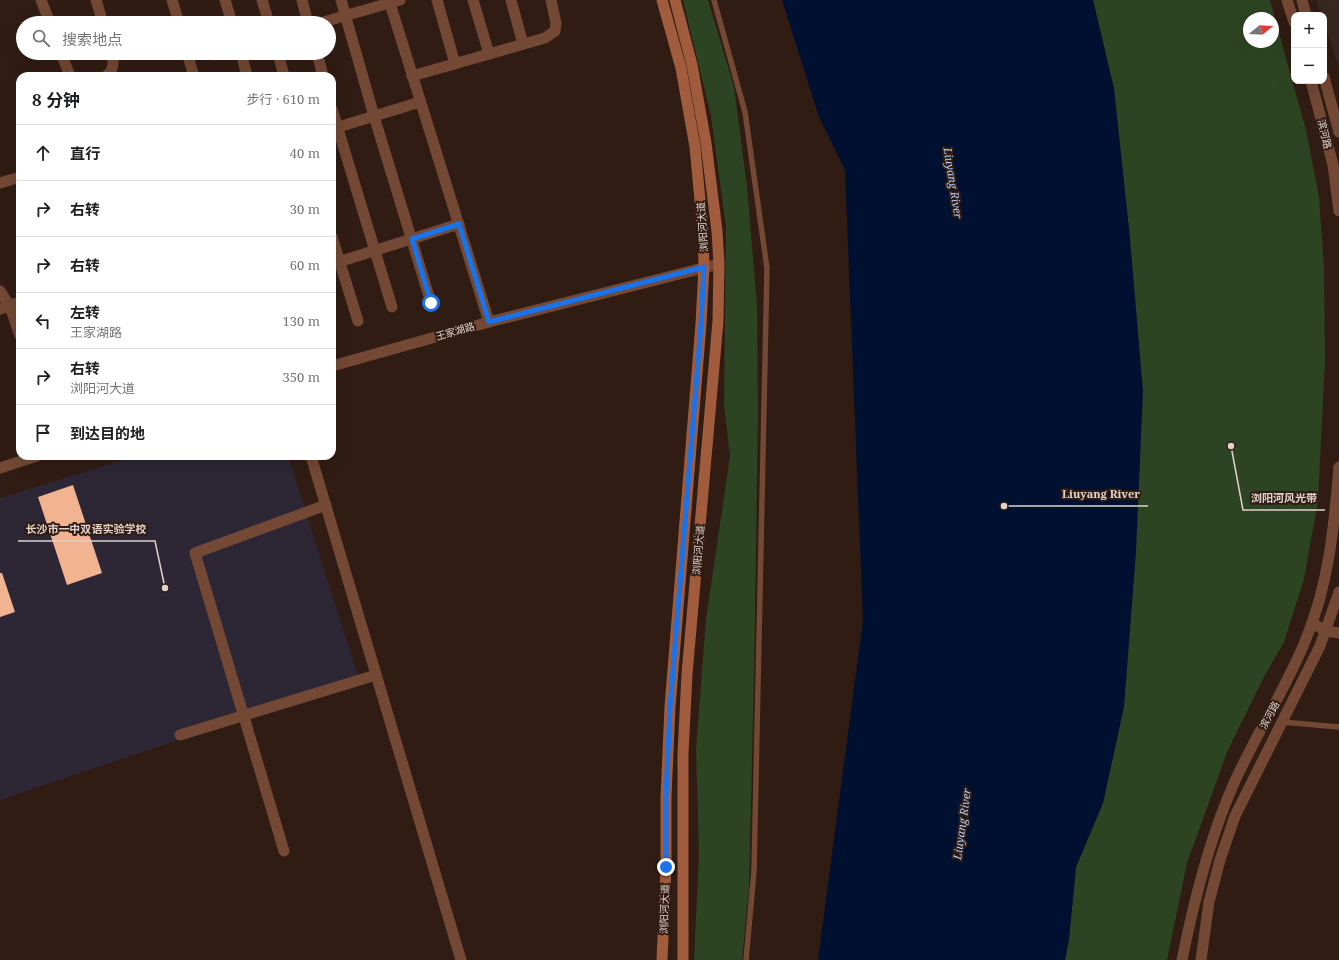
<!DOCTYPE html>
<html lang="zh">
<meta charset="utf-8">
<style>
body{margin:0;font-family:"Noto Serif","Noto Sans SC",serif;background:#f2f2f2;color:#202124}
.controls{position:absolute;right:12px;top:12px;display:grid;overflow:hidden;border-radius:8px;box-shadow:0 4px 16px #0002}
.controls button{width:36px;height:36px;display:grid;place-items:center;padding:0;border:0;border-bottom:1px solid #e0e0e0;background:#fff;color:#202124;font:20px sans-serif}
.compass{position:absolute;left:1243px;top:12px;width:36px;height:36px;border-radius:50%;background:#fff;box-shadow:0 4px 16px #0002;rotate:72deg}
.stop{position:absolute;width:12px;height:12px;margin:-9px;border:3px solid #1a73e8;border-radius:50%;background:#fff}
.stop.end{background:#1a73e8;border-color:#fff;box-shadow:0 1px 4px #0008}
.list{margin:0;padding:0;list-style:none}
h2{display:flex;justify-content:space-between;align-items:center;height:52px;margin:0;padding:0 16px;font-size:17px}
h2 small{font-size:13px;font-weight:400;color:#757577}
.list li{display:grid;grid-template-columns:26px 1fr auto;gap:12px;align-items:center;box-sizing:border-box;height:56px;padding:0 16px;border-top:1px solid #e0e0e0}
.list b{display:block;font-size:15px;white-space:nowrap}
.list p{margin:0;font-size:13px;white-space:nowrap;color:#757577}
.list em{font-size:13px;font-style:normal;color:#757577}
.icon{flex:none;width:22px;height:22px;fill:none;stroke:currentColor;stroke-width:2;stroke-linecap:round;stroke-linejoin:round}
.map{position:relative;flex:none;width:1339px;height:960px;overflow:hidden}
.search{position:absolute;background:#fff;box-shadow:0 4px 16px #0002;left:16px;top:16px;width:320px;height:44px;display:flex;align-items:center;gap:10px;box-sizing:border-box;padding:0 14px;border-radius:22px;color:#757577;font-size:15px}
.panel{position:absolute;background:#fff;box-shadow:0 4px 16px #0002;left:16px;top:72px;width:320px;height:388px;border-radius:12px}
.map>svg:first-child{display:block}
.industrial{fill:#38281f}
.education{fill:#2c2635}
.green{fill:#2d4422;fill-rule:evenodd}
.water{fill:#001030}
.building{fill:#f1b390}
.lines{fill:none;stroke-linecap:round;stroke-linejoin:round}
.service{stroke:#734835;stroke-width:5.5}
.minor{stroke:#734835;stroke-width:11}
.tertiary{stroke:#734835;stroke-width:11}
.secondary{stroke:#a05c3d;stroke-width:11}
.route{stroke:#1a73e8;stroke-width:5}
.labels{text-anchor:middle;stroke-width:4;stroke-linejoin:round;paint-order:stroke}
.street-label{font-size:10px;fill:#e0d2cc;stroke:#301c13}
.water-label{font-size:11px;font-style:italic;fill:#b2d0fc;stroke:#301c13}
.leader{fill:none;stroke:#e0d2cc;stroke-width:1.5}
.callout-dot{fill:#e0d2cc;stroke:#301c13;stroke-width:1.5}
.callout-label{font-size:11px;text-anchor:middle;font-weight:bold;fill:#e0d2cc;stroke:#301c13;stroke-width:4;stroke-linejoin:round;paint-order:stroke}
</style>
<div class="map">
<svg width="1339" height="960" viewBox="0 0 1339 960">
<rect width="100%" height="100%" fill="#301c13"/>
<path class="industrial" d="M1316 0H1339V68L1324 23V15H1321Z"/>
<path class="education" d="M136 456H288L359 679 0 800V498Z"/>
<g class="green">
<path d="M683 0H708L734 87 747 187 757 306 758 413 754 677 749 888 742 960H694L699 854 696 750 706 619 730 456 724 404 726 227 711 116Z"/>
<path d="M1093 0H1270L1306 130 1319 197 1324 267 1325 359 1318 501 1304 579 1284 642 1264 677 1228 750 1187 863 1167 960H1065L1069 939 1076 867 1103 803 1130 239 1114 89ZM1249 18H1273V42H1249Z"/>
</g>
<path class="water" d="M782 0H1093L1114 89 1130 239 1143 391 1136 552 1124 707 1103 803 1076 867 1069 939 1065 960H818L863 620 845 170 819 117Z"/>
<g class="building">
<path d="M73 485 102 573 67 585 38 497Z"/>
<path d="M0 573H2L15 612 0 617Z"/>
</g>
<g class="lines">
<g class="service">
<path d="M714 0 745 112 767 268 754 871 746 960"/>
<path d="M1282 722 1339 727"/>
</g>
<g class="minor">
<path d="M41 0 50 23"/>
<path d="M96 0 103 23"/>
<path d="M225 0 232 23"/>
<path d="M262 0 269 23"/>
<path d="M302 0 308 23"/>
<path d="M341 0 374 116 431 303"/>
<path d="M389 0 489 322"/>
<path d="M437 0 455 64"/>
<path d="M473 0 489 54"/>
<path d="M511 0 523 44"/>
<path d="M320 23 400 0"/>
<path d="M61 53 70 76"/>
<path d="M241 53 247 76"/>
<path d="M278 53 284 76"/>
<path d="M317 53 323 76"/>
<path d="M214 55 222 53"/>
<path d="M106 76C114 71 114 61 112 53"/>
<path d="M412 76 545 38 555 31 556 23 551 0"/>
<path d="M332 109 392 307"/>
<path d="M332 129 420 102"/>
<path d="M0 183 20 177"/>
<path d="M332 237 358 321"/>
<path d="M332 264 459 224"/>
<path d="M0 291 10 306 20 336"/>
<path d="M0 309 20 302"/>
<path d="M311 456 461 960"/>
<path d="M1312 623 1326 631 1339 633"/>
<path d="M180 735 376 675"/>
<path d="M284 851 195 553 326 505"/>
</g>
<g class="tertiary">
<path d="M172 0 179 23"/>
<path d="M1287 0 1294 22"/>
<path d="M1302 0 1306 15"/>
<path d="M187 53 194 76"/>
<path d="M1324 77 1339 132"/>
<path d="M1311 81 1333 165 1339 211"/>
<path d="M332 366 489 322 719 264"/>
<path d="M0 468 37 456"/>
<path d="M1182 960C1194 900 1209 839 1234 783 1256 734 1286 689 1306 639 1329 583 1334 527 1339 467"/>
<path d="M1201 960 1209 902 1220 860 1235 816 1320 646 1339 592"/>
</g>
<g class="secondary">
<path d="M675 0 692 65 706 143 717 231 719 264 718 321 687 674 683 753V960"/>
<path d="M662 960 666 867V797L670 707 701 324 704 267 703 232 695 147 681 68 662 0"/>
</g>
</g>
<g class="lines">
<path class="route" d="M431 303 412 239 459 224 489 322 704 267 701 324 670 707 666 797V867"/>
</g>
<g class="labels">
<g class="street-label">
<text transform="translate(1325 134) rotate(77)" y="4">滨河路</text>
<text transform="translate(702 227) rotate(-94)" y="4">浏阳河大道</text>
<text transform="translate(455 331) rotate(-16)" y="4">王家湖路</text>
<text transform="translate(698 550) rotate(-85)" y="4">浏阳河大道</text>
<text transform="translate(1269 715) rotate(-62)" y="4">滨河路</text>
<text transform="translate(664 909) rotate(-88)" y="4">浏阳河大道</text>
</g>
<g class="water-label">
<text transform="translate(953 183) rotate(81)" y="4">Liuyang River</text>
<text transform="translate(962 824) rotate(-82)" y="4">Liuyang River</text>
</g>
</g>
<path class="leader" d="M1004 506L1054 506H1148M1231 446L1243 510H1325M165 588L155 541H18"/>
<g class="callout-dot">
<circle cx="1004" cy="506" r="4"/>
<circle cx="1231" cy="446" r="4"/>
<circle cx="165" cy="588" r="4"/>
</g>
<g class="callout-label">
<text x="1101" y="498">Liuyang River</text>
<text x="1284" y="502">浏阳河风光带</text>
<text x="86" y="533">长沙市一中双语实验学校</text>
</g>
</svg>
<div class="controls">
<button>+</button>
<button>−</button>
</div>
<svg class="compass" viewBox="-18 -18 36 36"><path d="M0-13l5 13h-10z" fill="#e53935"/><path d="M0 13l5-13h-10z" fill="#757577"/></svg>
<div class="stop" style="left:431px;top:303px"></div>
<div class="stop end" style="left:666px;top:867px"></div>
<div class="search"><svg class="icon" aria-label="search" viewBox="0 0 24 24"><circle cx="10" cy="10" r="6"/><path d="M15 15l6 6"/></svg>搜索地点</div>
<section class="panel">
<h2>8 分钟<small>步行 · 610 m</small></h2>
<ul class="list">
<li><svg class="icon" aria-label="ahead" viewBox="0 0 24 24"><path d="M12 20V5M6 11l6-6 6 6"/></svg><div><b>直行</b></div><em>40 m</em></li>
<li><svg class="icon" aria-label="right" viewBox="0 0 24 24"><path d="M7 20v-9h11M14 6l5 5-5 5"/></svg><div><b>右转</b></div><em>30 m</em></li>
<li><svg class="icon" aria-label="right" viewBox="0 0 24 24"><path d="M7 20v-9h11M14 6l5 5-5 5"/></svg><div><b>右转</b></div><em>60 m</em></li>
<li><svg class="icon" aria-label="left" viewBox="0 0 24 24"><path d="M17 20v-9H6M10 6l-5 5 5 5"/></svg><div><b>左转</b><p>王家湖路</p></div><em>130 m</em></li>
<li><svg class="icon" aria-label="right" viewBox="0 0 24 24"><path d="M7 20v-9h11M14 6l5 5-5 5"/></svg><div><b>右转</b><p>浏阳河大道</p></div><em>350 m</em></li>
<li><svg class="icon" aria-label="arrive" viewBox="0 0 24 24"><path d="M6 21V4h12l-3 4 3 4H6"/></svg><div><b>到达目的地</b></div></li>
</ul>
</section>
</div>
